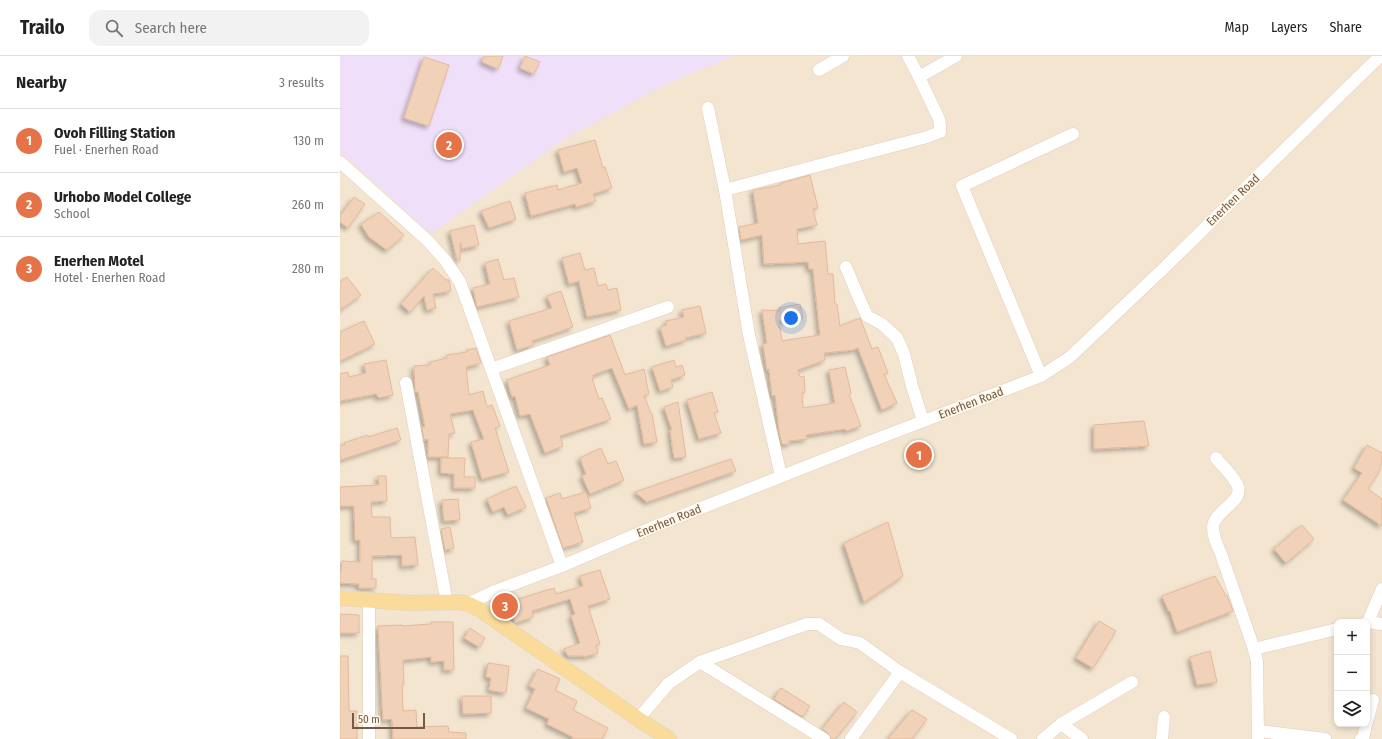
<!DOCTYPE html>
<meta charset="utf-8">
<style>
body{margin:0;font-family:"Fira Sans Condensed",sans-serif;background:#f2f2f2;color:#222}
.controls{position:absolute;right:12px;bottom:12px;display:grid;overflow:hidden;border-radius:8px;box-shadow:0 2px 6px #0003}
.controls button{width:36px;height:36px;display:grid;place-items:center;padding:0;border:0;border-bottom:1px solid #e0e0e0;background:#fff;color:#222;font:20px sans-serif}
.scale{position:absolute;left:12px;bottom:10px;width:73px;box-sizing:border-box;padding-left:4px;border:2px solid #735a49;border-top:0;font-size:11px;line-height:14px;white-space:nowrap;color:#735a49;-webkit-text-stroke:3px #fff7e7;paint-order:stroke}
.you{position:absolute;left:451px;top:262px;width:14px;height:14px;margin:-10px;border:3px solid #fff;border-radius:50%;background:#1a73e8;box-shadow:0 0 0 6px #1a73e833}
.badge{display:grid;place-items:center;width:26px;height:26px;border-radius:50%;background:#e57347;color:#fff;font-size:13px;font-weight:700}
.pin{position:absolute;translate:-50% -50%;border:2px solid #fff;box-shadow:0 1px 4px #0006}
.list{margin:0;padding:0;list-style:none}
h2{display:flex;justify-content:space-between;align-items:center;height:52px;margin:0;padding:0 16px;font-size:17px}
h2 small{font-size:13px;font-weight:400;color:#767676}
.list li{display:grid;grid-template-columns:26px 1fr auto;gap:12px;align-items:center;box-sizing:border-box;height:64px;padding:0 16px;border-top:1px solid #e0e0e0}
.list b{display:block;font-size:15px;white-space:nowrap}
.list p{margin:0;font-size:13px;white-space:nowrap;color:#767676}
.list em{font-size:13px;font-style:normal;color:#767676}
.icon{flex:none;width:22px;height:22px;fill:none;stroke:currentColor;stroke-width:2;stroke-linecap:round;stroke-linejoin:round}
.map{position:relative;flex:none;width:1042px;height:683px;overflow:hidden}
header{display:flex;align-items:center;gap:24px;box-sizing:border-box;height:56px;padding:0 20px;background:#fff;border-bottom:1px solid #e0e0e0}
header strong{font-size:19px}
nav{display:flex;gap:22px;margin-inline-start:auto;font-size:14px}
.search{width:280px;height:36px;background:#f2f2f2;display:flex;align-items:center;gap:10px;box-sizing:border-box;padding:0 14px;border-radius:12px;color:#767676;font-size:15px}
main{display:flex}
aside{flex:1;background:#fff}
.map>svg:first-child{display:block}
.residential{fill:#f3e5d0;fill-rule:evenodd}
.education{fill:#f0dff8}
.building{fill:#f1d2b9;stroke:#e3ba9a;filter:url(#shadow)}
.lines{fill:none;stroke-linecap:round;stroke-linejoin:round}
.minor-casing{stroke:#e0cfbe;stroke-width:13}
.major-casing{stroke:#dbd4d0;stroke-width:16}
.minor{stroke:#fff;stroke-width:12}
.major{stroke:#fadb9a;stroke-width:15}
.labels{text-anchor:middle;stroke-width:3.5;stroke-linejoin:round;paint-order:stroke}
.street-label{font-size:12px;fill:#735a49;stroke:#fff7e7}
</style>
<header>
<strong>Trailo</strong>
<div class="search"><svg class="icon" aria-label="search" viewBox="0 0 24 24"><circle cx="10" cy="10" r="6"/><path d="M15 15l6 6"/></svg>Search here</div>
<nav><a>Map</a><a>Layers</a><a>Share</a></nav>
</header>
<main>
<aside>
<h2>Nearby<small>3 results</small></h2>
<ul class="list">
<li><span class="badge">1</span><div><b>Ovoh Filling Station</b><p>Fuel · Enerhen Road</p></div><em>130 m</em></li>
<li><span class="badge">2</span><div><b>Urhobo Model College</b><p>School</p></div><em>260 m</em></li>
<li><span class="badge">3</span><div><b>Enerhen Motel</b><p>Hotel · Enerhen Road</p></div><em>280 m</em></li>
</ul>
</aside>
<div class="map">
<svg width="1042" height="683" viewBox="0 0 1042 683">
<defs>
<filter id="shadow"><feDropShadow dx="-3" dy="3" stdDeviation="2" flood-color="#0004"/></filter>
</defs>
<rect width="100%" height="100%" fill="#fcf3e2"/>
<path class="residential" d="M0 0H1042V683H0ZM997 566H1027V668H997Z"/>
<path class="education" d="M0 0H394L324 29 225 83 91 178 0 95Z"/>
<g class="building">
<path d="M144 0H163L158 13 142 6Z"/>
<path d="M185 0 200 6 194 18 180 12Z"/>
<path d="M84 1 109 9 89 70 64 62Z"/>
<path d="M255 84 263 112 265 111 272 132 253 138 256 145 236 151 235 148 191 160 185 137 217 129 218 134 242 127 237 112 224 116 218 94Z"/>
<path d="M470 119 478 152 473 153 477 169 457 173 458 188 485 185 488 218H493L495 248H497L500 270 520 262 532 293 538 291 548 317 544 318 557 347 542 354 518 292 513 294 484 297 485 304 458 314 460 321 464 320 465 336 462 337 463 352 495 347 489 314 505 311 511 337 509 338 521 370 506 375 505 373 466 379 467 383 449 385 450 388H442L439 375 435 339 432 340 429 313 427 314 423 288 427 287 422 254 440 255 439 252 460 248 463 262 439 265 442 285 480 279 473 213H469L468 206 424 208 422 179 401 184 399 171 418 167 413 134 441 129V127Z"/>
<path d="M14 141 25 148 8 172 0 166V160Z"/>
<path d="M170 145 176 163 149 172 141 155Z"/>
<path d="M39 156 64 179 47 194 29 181 21 168Z"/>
<path d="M134 169 139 189 122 193 121 187H120V204H117L110 175Z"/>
<path d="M240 197 245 214 254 212 258 230 266 228 268 234 277 232 281 254 247 261 239 225 229 228 222 202Z"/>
<path d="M158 203 164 224 174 222 179 241 137 251 133 232 150 228 145 207Z"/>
<path d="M93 212 106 224H109L111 235 93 238 96 252 87 254 84 240 70 256 61 248Z"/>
<path d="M7 221 21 239 0 254V226Z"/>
<path d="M221 235 233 271 192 285 194 289 177 294 169 265 212 252 207 240Z"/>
<path d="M360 250 366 277 345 282 346 284 326 290 320 271 327 269 326 265 344 261 342 254Z"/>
<path d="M24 265 35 288 0 305V276Z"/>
<path d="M270 279 285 319 304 313 309 338 304 340 311 357H312L317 386 304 388 297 349 289 353 272 312 253 319 254 322H252L259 343 262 342 271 363 220 380 223 390 205 397 190 358 180 360 175 340 172 341 167 324 210 309 207 301Z"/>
<path d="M136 292 141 307 126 311 129 339 143 335 147 351 152 349 160 370 155 372 169 416 142 423 131 386 144 383 133 354 110 358 115 377 109 378 108 401H88V383L84 384 82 371H85L78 336H75V332L74 310 90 309V306L107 302V299L127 296V294Z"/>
<path d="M46 304 53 339 39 342 36 338 0 345V318L8 316 9 321 26 317 24 308Z"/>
<path d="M334 304 336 311 342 309 345 319 331 324 333 331 320 335 312 311Z"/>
<path d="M372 336 378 356 374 357 381 377 359 383 347 344Z"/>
<path d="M338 346 346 401 334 402 330 374H332L324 351Z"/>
<path d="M804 365 809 390 754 393V369Z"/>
<path d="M57 372 61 384 0 404V389H5L4 387 28 379 29 381Z"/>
<path d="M1027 389 1042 397V407L1039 413 1040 414 1028 433 1042 443V470L1003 444 1022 417 1014 412Z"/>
<path d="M261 392 268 408 276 405 284 424 250 438 242 420 246 418 240 402Z"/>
<path d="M101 402H125L124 421H135V432H114V418L101 417Z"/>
<path d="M391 403 396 415 307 446 295 436Z"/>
<path d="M38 420H46L47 445 31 446 32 461H50L51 482 75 481 78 509 62 510V499L32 500V523H36V532H19V528L0 527V516H1L2 505 20 506V484H15L14 450H0V431L39 429Z"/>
<path d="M176 430 186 451 168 459 164 451 153 456 147 443Z"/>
<path d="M246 436 251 452 234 457 243 486 223 492 206 442 220 437 222 443Z"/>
<path d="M118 443 120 464 104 465 102 444Z"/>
<path d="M548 466 563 520 524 546 504 487Z"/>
<path d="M962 469 974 483 946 507 934 493Z"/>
<path d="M110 471 114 492 105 494 101 473Z"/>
<path d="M260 514 270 543 248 550 260 588 256 589 258 597 244 601V600H228L224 593 240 587 231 560 235 558 230 543 192 555 193 561 175 567 169 546 214 532 216 538 243 530 240 520Z"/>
<path d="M875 520 886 540 887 539 893 555 837 576 830 555 829 556 822 540Z"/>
<path d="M0 558 19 559V577H0Z"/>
<path d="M759 565 776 575 753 612 736 602Z"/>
<path d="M91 566H113L114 614H104V605L91 606V601L63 604 64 628H62L63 655 76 654 77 671 108 670 109 676 126 677V683H53L52 663 43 664 38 570 62 569V570L91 568Z"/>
<path d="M130 572 145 582 139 591 124 582Z"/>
<path d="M870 595 877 626 857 629 850 601Z"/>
<path d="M0 600H8L9 655H17V683H0Z"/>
<path d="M148 607 169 610 166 637 149 634 151 622 146 621Z"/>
<path d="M198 613 220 623 215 634 237 645 233 654 268 672 262 683H232L233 681 207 668 209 663 186 652 195 633 189 630Z"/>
<path d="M441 632 470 650 463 661 434 643Z"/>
<path d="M122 640H151V657L123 658Z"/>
<path d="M504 646 517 656 495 683H491L488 677 482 673Z"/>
<path d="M572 654 587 663 572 683H548Z"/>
</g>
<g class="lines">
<g class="minor-casing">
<g id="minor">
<path d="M479 14 503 0"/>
<path d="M579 21 616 0"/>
<path d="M368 52 385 134 409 279 441 420"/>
<path d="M0 106 87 184 105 204 120 226 222 510"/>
<path d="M385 134 587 81 600 76V70L599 63 579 21 568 0"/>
<path d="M506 211 518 240 527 260 542 268 557 282 564 298 572 330 583 365"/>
<path d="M151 313 328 251"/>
<path d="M701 320 622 130 733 78"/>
<path d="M66 327 107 547"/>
<path d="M876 402C883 411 895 421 898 431 903 446 874 455 873 471 873 481 877 489 881 498L914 593 917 605 918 683"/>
<path d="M128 548 155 535 222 510 318 469 521 389 701 320 730 301 824 212 1040 0"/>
<path d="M1027 566 1042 568"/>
<path d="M1028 566 1042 533"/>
<path d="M914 593 997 573"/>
<path d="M360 606 484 683"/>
<path d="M298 663 329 627 360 606 467 568H479L501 583 520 587 560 616 671 683"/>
<path d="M1027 666 1033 644"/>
<path d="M721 668 742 683"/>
<path d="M919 675 985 683"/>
<path d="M29 683V544"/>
<path d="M511 683 560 616"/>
<path d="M703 683 721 668 792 626"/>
<path d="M822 683 824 661"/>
<path d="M1021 683 1024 679 1026 668"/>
</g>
</g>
<g class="major-casing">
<path id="major" d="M0 542 69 547 119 546 128 548 139 553 298 663 329 683"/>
</g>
<use href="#minor" class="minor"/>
<use href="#major" class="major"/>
</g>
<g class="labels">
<g class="street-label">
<text transform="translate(893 144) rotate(-44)" y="4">Enerhen Road</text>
<text transform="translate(631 347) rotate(-21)" y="4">Enerhen Road</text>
<text transform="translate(329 465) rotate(-22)" y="4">Enerhen Road</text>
</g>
</g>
</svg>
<div class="controls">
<button>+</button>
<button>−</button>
<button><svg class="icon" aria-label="layers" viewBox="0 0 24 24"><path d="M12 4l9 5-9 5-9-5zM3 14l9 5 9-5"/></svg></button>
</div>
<div class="scale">50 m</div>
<div class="you"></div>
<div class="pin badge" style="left:579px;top:399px">1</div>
<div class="pin badge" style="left:109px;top:89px">2</div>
<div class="pin badge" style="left:165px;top:550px">3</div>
</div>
</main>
